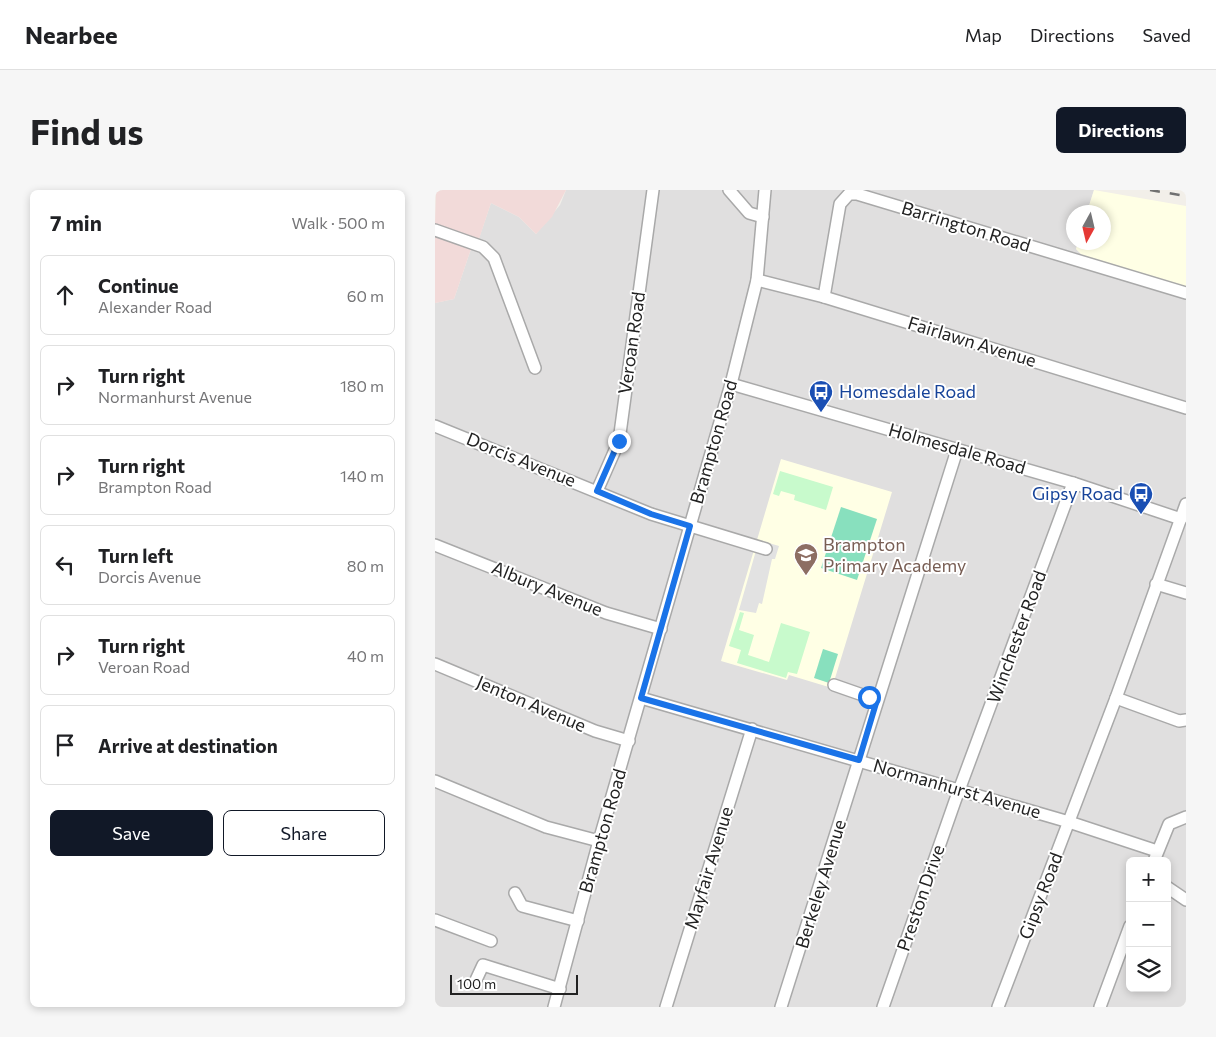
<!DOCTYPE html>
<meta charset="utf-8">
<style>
body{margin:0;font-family:Commissioner,sans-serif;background:#f6f6f6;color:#202124}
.controls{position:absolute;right:15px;bottom:15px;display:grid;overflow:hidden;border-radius:8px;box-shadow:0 2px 8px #0003}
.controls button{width:45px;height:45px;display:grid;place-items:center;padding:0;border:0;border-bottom:1px solid #e0e0e0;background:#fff;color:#202124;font:25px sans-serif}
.compass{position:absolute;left:631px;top:15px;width:45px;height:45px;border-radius:50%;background:#fff;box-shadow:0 2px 8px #0003;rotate:188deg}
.scale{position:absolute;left:15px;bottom:12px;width:128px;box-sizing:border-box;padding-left:5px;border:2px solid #222;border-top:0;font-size:14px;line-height:18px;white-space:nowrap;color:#222;-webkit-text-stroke:4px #fff;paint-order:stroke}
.stop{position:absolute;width:15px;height:15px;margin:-11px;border:4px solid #1a73e8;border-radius:50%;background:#fff}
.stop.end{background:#1a73e8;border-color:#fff;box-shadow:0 1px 5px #0008}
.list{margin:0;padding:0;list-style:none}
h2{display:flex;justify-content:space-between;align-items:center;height:65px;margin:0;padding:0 20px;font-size:21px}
h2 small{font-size:16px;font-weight:400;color:#757577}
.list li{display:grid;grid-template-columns:32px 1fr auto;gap:15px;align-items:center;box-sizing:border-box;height:80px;margin:0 10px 10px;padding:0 10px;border:1px solid #e0e0e0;border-radius:8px}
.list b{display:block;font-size:19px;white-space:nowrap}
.list p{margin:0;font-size:16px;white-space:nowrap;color:#757577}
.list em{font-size:16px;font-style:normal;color:#757577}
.actions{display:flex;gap:10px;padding:15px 20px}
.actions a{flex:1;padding:11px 0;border:1px solid #111827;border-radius:8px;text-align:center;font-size:18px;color:#111827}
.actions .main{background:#111827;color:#fff}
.icon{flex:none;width:28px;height:28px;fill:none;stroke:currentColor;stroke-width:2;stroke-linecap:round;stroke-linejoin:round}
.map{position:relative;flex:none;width:751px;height:817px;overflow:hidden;border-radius:8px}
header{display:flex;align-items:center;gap:30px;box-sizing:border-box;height:70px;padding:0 25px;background:#fff;border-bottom:1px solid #e0e0e0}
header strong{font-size:24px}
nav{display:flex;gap:28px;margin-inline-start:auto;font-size:18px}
.intro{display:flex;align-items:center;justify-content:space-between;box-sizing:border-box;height:120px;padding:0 30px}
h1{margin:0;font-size:35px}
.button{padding:12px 22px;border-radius:8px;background:#111827;color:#fff;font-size:18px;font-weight:700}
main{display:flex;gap:30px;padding:0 30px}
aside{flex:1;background:#fff;border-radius:8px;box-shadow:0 2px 8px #0003}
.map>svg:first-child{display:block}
.residential{fill:#e0dfdf;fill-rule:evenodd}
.commercial{fill:#f2dad9}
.education{fill:#ffffe5}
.park{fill:#c8facc}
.pitch{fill:#88e0be}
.parking{fill:#e2e2e2}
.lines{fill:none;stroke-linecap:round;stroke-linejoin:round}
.minor-casing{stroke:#a9a9a9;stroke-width:14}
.minor{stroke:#fff;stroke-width:11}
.rail{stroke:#707070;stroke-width:2.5;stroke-dasharray:10 10;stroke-linecap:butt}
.route{stroke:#1a73e8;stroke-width:6}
.labels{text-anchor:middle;stroke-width:4;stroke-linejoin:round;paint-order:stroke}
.street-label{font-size:18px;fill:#222;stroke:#fff}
.transit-label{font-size:18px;fill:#164399;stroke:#fff;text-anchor:start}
.education-label{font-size:18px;fill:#785e54;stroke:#fff;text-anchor:start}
</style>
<header>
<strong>Nearbee</strong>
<nav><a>Map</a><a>Directions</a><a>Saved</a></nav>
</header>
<div class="intro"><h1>Find us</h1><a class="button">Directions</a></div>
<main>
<aside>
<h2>7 min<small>Walk · 500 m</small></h2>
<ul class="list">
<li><svg class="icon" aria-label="ahead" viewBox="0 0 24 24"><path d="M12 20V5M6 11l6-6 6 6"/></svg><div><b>Continue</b><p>Alexander Road</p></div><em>60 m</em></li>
<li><svg class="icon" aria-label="right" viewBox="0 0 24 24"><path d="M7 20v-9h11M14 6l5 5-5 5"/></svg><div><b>Turn right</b><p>Normanhurst Avenue</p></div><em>180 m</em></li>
<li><svg class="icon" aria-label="right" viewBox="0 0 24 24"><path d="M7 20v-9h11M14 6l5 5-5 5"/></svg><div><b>Turn right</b><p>Brampton Road</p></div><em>140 m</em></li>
<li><svg class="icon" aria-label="left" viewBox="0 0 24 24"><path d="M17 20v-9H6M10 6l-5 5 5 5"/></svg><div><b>Turn left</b><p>Dorcis Avenue</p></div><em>80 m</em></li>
<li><svg class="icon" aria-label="right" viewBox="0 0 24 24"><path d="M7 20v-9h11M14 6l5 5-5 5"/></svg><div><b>Turn right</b><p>Veroan Road</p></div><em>40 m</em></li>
<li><svg class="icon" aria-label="arrive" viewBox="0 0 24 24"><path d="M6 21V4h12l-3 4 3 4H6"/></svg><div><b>Arrive at destination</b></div></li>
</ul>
<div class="actions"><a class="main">Save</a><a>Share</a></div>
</aside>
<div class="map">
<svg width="751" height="817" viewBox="0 0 751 817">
<rect width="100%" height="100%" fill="#f2efe9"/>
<path class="residential" d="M131 0H659L652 22H638V52L643 53 641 59 647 65 751 97V817H0V113L19 109 36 59 40 60 56 13 84 27 101 44 125 15ZM695 671H732V798H695Z"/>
<g class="commercial">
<path d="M1 0H131L117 27 101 44 84 27 56 13 44 49 0 34Z"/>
<path d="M0 46 36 59 19 109 0 113Z"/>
</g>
<g class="education">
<path d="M659 0 751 16V97L647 65 641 59 643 53 668 52V22H652Z"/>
<path d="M346 269 457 302 397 498 354 485 352 490 286 471Z"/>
</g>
<g class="park">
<path d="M345 281 398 297 391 320 359 310 360 305 346 301 344 306 338 304Z"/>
<path d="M305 422 309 423 304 440 319 445 313 465 334 472 346 433 375 442 362 484 353 482 351 488 302 473 306 460 294 456Z"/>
</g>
<g class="pitch">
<path d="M406 317 442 329 422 390 386 378Z"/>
<path d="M388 459 403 464 394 493 379 488Z"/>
</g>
<path class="parking" d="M324 350 344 356 340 369H337L327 414 324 413 321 423 304 420Z"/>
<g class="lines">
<g class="minor-casing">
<g id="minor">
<path d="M294 0 314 23 328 27"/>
<path d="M0 40 48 57 59 68 100 178"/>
<path d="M322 90 389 107 751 218"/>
<path d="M389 107 405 14 414 4H422L751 103"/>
<path d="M296 194 638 293 746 329"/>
<path d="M0 236 216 324 331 359"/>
<path d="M162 301 184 251 218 0"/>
<path d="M0 355 171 423 226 439"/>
<path d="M721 394 751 403"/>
<path d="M0 474 160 541 194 551"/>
<path d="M399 495 442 510"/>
<path d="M206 508 634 632 722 661"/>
<path d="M681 508 744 531 751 530"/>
<path d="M0 591 111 637 164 651"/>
<path d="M719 671 734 634 751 627"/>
<path d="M732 697 751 710"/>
<path d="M80 703 87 716 143 731"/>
<path d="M0 730 56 751"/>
<path d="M41 790 48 775 125 799"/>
<path d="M119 817 164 651 296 194 322 90 330 0"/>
<path d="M231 817 317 539"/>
<path d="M346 817 522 260"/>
<path d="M448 817 520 611 638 293"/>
<path d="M563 817 681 508 751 314"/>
<path d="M665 817 695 736"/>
</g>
</g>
<use href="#minor" class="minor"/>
<path class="rail" d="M715 0 751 6"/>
</g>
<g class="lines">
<path class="route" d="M184 251 162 301 216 324 255 336 206 508 424 570 442 510 434 507"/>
</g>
<defs>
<g id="bus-pin" transform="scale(1.25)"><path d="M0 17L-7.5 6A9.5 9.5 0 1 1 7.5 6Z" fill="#1a4fb4" stroke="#fff"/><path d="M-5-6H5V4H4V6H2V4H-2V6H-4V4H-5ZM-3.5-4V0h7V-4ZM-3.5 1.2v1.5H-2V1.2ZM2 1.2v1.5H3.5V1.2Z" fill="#fff"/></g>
<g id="school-pin" transform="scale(1.25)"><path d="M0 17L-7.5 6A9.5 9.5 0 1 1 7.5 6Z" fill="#8d6e63" stroke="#fff"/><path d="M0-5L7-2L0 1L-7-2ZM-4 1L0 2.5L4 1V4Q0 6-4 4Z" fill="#fff"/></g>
</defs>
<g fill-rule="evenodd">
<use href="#bus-pin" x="386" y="202"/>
<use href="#bus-pin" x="706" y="304"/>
<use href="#school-pin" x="371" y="365"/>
</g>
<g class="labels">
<g class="street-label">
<text transform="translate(531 37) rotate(17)" y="6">Barrington Road</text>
<text transform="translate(537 152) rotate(17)" y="6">Fairlawn Avenue</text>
<text transform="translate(197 153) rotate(-82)" y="6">Veroan Road</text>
<text transform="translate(279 252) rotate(-74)" y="6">Brampton Road</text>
<text transform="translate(522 259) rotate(16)" y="6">Holmesdale Road</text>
<text transform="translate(86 270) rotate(22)" y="6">Dorcis Avenue</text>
<text transform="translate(112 399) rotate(22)" y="6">Albury Avenue</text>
<text transform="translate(582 447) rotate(-70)" y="6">Winchester Road</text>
<text transform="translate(96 514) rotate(23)" y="6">Jenton Avenue</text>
<text transform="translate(522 599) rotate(16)" y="6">Normanhurst Avenue</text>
<text transform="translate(168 641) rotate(-74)" y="6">Brampton Road</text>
<text transform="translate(274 678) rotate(-73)" y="6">Mayfair Avenue</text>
<text transform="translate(386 694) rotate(-73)" y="6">Berkeley Avenue</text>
<text transform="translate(606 706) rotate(-69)" y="6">Gipsy Road</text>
<text transform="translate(486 708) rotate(-71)" y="6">Preston Drive</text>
</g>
<g class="transit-label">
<text x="404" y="208">Homesdale Road</text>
<text x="688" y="310" text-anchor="end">Gipsy Road</text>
</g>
<g class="education-label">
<text x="388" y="361">Brampton<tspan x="388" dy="21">Primary Academy</tspan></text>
</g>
</g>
</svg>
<div class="controls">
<button>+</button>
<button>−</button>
<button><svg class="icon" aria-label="layers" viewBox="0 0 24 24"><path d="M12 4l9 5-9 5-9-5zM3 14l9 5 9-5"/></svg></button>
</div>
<svg class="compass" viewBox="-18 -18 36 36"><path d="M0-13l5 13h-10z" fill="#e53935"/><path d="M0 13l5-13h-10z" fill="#757577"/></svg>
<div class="scale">100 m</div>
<div class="stop" style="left:434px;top:507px"></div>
<div class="stop end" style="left:184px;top:251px"></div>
</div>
</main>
